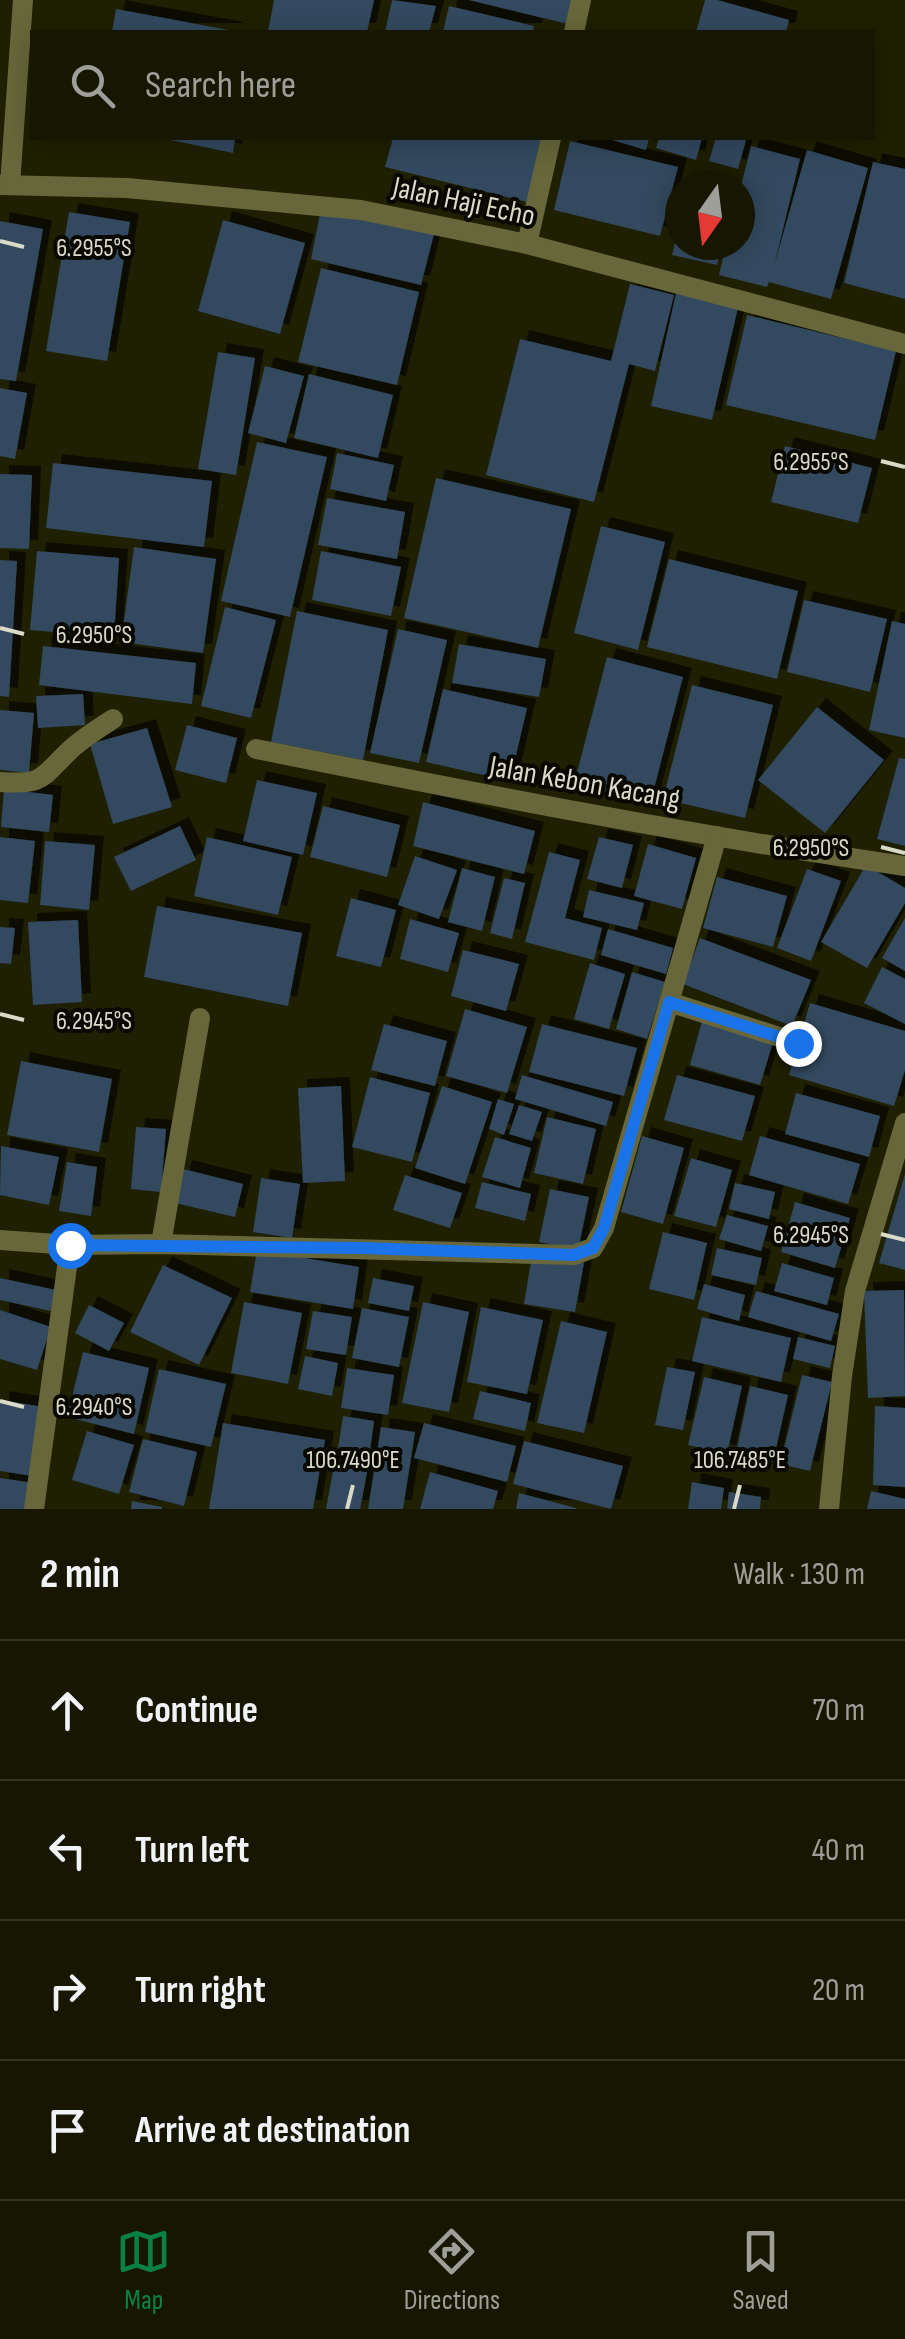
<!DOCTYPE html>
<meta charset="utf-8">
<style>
body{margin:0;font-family:"Sofia Sans Condensed",sans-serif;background:#20200b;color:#f1f3f6}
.compass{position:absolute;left:665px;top:170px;width:90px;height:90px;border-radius:50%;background:#171701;box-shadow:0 5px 25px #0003;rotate:194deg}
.stop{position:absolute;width:30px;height:30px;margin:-22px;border:8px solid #1a73e8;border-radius:50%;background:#fff}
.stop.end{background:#1a73e8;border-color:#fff;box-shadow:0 2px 10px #0008}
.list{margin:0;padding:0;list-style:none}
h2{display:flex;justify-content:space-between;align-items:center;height:130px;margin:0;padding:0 40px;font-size:42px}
h2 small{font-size:32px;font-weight:400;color:#9e9f99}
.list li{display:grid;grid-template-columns:65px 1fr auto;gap:30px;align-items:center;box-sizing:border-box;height:140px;padding:0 40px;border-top:2px solid #363623}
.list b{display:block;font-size:38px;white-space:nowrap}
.list em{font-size:32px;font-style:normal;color:#9e9f99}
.icon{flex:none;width:55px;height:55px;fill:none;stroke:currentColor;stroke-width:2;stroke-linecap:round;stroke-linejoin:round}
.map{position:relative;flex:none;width:905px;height:1509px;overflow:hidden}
.search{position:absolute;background:#171701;box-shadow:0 5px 25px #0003;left:30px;right:30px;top:30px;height:110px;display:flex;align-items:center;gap:25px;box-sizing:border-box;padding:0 35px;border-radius:0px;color:#9e9f99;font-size:38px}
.sheet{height:690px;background:#171701}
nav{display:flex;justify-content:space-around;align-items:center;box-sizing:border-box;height:140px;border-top:2px solid #363623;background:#171701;font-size:28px;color:#9e9f99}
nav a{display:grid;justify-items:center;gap:5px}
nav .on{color:#0b8043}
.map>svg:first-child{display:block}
.building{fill:#31485f;filter:url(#shadow)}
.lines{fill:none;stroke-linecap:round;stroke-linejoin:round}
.minor{stroke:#67673b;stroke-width:20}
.route{stroke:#1a73e8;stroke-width:12}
.ticks{fill:none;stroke:#dadac8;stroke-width:4}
.labels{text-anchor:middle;stroke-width:8;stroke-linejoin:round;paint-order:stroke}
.street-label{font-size:30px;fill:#dadac8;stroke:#080801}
.ticks-label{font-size:25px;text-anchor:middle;fill:#dadac8;stroke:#080801;stroke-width:8;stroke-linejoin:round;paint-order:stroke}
</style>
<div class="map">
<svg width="905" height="1509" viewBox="0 0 905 1509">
<defs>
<filter id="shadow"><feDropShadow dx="9" dy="-9" stdDeviation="0" flood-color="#0009"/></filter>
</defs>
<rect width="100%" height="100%" fill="#1f1f01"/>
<g class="building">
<path d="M274 0H374L367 32H268Z"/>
<path d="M392 0 436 6 429 32H385Z"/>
<path d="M469 0H578L572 25Z"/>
<path d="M705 0H717L789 20 786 32H696Z"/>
<path d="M449 6 534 26 533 32H443Z"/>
<path d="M116 9 234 31V32H112Z"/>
<path d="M161 138H235L233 153Z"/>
<path d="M393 138H543L527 202 385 167Z"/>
<path d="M606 138H649L646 150Z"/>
<path d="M659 138H702L696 160 656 148Z"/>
<path d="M716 138 746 140 738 169 709 161Z"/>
<path d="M570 141 678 167 660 236 554 210Z"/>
<path d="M751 146 800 159 774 266 807 150 868 168 831 299 769 282 767 287 719 275 726 245H740V190Z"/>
<path d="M873 162 905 169V299L844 283Z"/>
<path d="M321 209 434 234 421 285 311 259Z"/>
<path d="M69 212 130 222 107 361 46 351Z"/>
<path d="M223 220 305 243 280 334 198 311Z"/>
<path d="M0 221 43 229 16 381 0 379Z"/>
<path d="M679 227 680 245H721L717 265 672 255Z"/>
<path d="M321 268 419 292 397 385 298 362Z"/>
<path d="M630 284 674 295 655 371 629 364 594 502 486 475 520 339 611 361Z"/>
<path d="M677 289 739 303 712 420 651 406Z"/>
<path d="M747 315 896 351 875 440 726 405Z"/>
<path d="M218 352 255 358 236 475 198 469Z"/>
<path d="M265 366 304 376 286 443 248 433Z"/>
<path d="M309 374 393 395 378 458 294 438Z"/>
<path d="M0 388 27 393 15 459 0 456Z"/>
<path d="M257 442 327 457 290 617 221 601Z"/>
<path d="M785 446 872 468 858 523 771 502Z"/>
<path d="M337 453 394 465 386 501 330 489Z"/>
<path d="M53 463 212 481 204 547 46 528Z"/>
<path d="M0 474 32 475 29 549 0 548Z"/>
<path d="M436 478 571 509 538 648 404 618Z"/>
<path d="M327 498 405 512 397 559 318 545Z"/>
<path d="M601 526 665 542 638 650 574 633Z"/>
<path d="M134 547 216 559 203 653 121 642Z"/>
<path d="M37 551 119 558 114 637 30 630Z"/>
<path d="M321 551 401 567 391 616 312 600Z"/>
<path d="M669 559 798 591 777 679 647 647Z"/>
<path d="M0 560 17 561 9 697 0 696Z"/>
<path d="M804 600 887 619 870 692 787 672Z"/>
<path d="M225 607 276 620 251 718 201 706Z"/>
<path d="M297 611 388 630 363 760 271 742Z"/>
<path d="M892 621 905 624V738L869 730Z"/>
<path d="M398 629 447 640 419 763 370 753Z"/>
<path d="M459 644 546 659 539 697 452 683Z"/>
<path d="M43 646 196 663 192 704 39 685Z"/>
<path d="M607 657 683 677 650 804 574 784Z"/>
<path d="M692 685 773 705 745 818 663 799Z"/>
<path d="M443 689 527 708 510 781 426 762Z"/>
<path d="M83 694 85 725 38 728 36 696Z"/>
<path d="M817 707 884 760 825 833 758 780Z"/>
<path d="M0 710 34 713 29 773 0 770Z"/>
<path d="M187 725 237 738 226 783 175 770Z"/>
<path d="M147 728 172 807 113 824 90 744Z"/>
<path d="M899 758 905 759V846L877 839Z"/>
<path d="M257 780 317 793 303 855 243 841Z"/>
<path d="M4 789 53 795 49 832 1 827Z"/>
<path d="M423 802 535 831 524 874 413 846Z"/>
<path d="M323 806 400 825 387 877 310 857Z"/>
<path d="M180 826 196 860 131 891 114 857Z"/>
<path d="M0 837 35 841 28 903 0 900Z"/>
<path d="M207 837 292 857 278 915 194 896Z"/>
<path d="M599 837 633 845 622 888 587 879Z"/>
<path d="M45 841 95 845 89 910 40 905Z"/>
<path d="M648 844 696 858 682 909 634 896Z"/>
<path d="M549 852 580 860 565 918 602 928 594 960 525 942Z"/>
<path d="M415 856 457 870 439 919 398 905Z"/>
<path d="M866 865 905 888V903L867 968 821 942Z"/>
<path d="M462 868 495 877 482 931 448 922Z"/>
<path d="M807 869 841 881 811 961 777 948Z"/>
<path d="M717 877 787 896 773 947 703 928Z"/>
<path d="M504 878 525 883 512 939 490 933Z"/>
<path d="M589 890 644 903 637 930 583 917Z"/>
<path d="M351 898 396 910 381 967 336 956Z"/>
<path d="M157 906 302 933 288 1006 144 977Z"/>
<path d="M905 918V971L882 958Z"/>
<path d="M410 919 459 933 448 972 400 959Z"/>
<path d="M78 920 82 1002 33 1005 28 922Z"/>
<path d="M0 927 15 928 11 964 0 963Z"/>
<path d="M608 929 673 948 666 974 601 955Z"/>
<path d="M700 938 811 980 792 1026 683 984Z"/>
<path d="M463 950 519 964 506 1011 451 996Z"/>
<path d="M590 963 625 974 609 1029 574 1019Z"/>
<path d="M882 967 905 979V1024L864 1003Z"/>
<path d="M632 972 665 982 647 1039 616 1029Z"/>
<path d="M810 1003 905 1031V1070L894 1106 789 1075Z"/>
<path d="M465 1009 527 1027 507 1093 446 1076Z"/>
<path d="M702 1021 773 1042 760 1085 690 1065Z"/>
<path d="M384 1024 447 1041 435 1086 371 1070Z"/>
<path d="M542 1024 637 1048 624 1096 529 1072Z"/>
<path d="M21 1061 112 1079 99 1152 7 1135Z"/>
<path d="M522 1075 613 1102 606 1126 515 1099Z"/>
<path d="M677 1075 755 1096 742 1141 664 1120Z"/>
<path d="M370 1077 430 1093 412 1162 352 1147Z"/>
<path d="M341 1086 345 1181 303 1183 298 1088Z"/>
<path d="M442 1086 492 1102 465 1184 415 1168Z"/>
<path d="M796 1093 880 1116 869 1157 785 1134Z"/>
<path d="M498 1099 514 1104 504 1135 489 1129Z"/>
<path d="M519 1105 542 1112 532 1141 509 1134Z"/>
<path d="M547 1117 596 1129 583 1184 534 1173Z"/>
<path d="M136 1127 166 1129 161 1192 131 1189Z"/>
<path d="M642 1136 684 1148 663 1224 621 1212Z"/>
<path d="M760 1136 860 1164 848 1204 749 1175Z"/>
<path d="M495 1137 531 1148 520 1188 482 1177Z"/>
<path d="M1 1146 59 1157 49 1205 0 1195Z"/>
<path d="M691 1158 732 1170 716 1227 674 1216Z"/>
<path d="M67 1162 97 1167 91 1216 59 1211Z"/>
<path d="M183 1169 243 1184 235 1217 175 1203Z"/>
<path d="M905 1174V1270L879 1263Z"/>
<path d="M405 1175 462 1193 450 1228 393 1210Z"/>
<path d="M261 1178 300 1184 292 1238 253 1232Z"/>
<path d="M482 1182 531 1194 525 1221 475 1208Z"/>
<path d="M735 1183 775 1192 769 1219 729 1209Z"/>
<path d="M550 1189 589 1197 578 1250 539 1242Z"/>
<path d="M795 1202 850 1218 835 1268 781 1252Z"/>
<path d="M727 1215 768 1226 761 1251 719 1239Z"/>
<path d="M663 1232 707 1243 694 1300 649 1289Z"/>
<path d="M717 1248 762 1258 756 1285 711 1275Z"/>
<path d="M257 1250 359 1267 353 1309 250 1292Z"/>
<path d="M532 1255 584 1263 575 1312 524 1304Z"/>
<path d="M782 1263 834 1278 827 1305 774 1291Z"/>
<path d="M163 1265 232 1298 199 1365 130 1332Z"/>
<path d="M0 1278 56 1290 51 1311 0 1300Z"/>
<path d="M373 1278 414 1286 409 1311 368 1303Z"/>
<path d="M704 1284 745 1295 739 1321 697 1309Z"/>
<path d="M904 1290 905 1396 868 1398 864 1291Z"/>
<path d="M756 1291 839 1314 831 1341 748 1317Z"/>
<path d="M244 1302 302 1313 288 1384 231 1373Z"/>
<path d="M423 1302 469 1312 449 1412 402 1403Z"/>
<path d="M89 1305 124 1323 109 1351 75 1333Z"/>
<path d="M481 1307 543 1320 527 1394 467 1382Z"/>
<path d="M362 1308 409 1317 399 1367 352 1358Z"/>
<path d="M0 1310 51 1327 37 1370 0 1359Z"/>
<path d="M313 1311 352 1317 346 1355 306 1349Z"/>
<path d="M702 1317 791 1338 781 1382 692 1361Z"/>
<path d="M561 1321 607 1332 584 1433 537 1423Z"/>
<path d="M798 1337 835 1346 830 1368 793 1359Z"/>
<path d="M83 1352 149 1368 134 1434 67 1417Z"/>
<path d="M305 1356 338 1363 332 1396 298 1389Z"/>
<path d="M667 1367 695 1372 683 1430 655 1425Z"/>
<path d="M347 1368 394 1375 388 1415 341 1408Z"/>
<path d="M159 1369 226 1384 211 1447 145 1432Z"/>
<path d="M802 1375 832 1382 810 1471 780 1464Z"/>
<path d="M704 1377 742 1386 727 1454 688 1445Z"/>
<path d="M750 1386 788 1395 773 1462 736 1453Z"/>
<path d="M480 1391 531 1403 525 1431 473 1419Z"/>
<path d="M0 1400 44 1407 33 1476 0 1471Z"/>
<path d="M875 1406 905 1408V1487L873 1485Z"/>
<path d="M343 1416 374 1421 369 1459 337 1455Z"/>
<path d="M223 1423 325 1440 313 1509H209Z"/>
<path d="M424 1423 516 1446 507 1482 414 1458Z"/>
<path d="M381 1427 415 1432 403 1509H368Z"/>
<path d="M87 1431 134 1445 119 1494 72 1480Z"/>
<path d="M143 1439 197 1452 184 1506 129 1492Z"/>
<path d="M524 1441 623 1466 611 1509 513 1484Z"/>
<path d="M335 1460 368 1467 360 1509H326Z"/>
<path d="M430 1472 498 1491 493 1509H420Z"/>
<path d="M0 1478 34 1483 30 1509H0Z"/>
<path d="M692 1482 724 1488 721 1509H688Z"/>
<path d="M871 1491 905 1499V1509H867Z"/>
<path d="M729 1492 761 1497 760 1509H727Z"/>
<path d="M519 1493 576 1508V1509H516Z"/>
<path d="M132 1501 162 1507V1509H131Z"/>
</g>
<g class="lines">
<g class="minor">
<path d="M574 32 581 0"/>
<path d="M0 185 127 188 361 210 527 244 905 344"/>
<path d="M10 185 23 0"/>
<path d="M527 244 551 138"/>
<path d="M256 749C472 792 687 835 905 866"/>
<path d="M0 782C43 785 40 779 68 752 81 739 98 729 113 719"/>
<path d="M669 1002 798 1043"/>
<path d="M0 1240 70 1245 161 1244 574 1255 593 1248 604 1228 717 836"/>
<path d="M161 1244 200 1018"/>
<path d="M34 1509 70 1245"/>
<path d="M829 1509 842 1376 855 1291 905 1123"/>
</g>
</g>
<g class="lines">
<path class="route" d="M70 1245 362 1248 574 1255 593 1248 604 1228 669 1002 798 1043"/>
</g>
<path class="ticks" d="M0 241 24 247M881 461 905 467M0 628 24 634M881 847 905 853M0 1014 24 1020M881 1234 905 1240M0 1401 24 1407M347 1509 353 1485M734 1509 740 1485"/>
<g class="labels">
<g class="street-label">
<text transform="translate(464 201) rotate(12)" y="10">Jalan Haji Echo</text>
<text transform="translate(585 782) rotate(10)" y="10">Jalan Kebon Kacang</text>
</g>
</g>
<g class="ticks-label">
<text x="94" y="256">6.2955°S</text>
<text x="811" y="470">6.2955°S</text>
<text x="94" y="643">6.2950°S</text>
<text x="811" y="856">6.2950°S</text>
<text x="94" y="1029">6.2945°S</text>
<text x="811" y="1243">6.2945°S</text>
<text x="94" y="1415">6.2940°S</text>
<text x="353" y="1468">106.7490°E</text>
<text x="740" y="1468">106.7485°E</text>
</g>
</svg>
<svg class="compass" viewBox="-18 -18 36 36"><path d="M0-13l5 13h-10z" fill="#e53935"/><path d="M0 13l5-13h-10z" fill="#9e9f99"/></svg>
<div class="stop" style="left:70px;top:1245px"></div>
<div class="stop end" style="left:798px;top:1043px"></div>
<div class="search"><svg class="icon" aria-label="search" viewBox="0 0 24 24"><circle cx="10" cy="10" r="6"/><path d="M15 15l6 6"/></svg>Search here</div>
</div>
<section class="sheet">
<h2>2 min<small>Walk · 130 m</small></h2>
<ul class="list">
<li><svg class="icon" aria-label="ahead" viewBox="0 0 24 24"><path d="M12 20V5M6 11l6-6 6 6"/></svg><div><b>Continue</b></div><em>70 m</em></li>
<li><svg class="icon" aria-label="left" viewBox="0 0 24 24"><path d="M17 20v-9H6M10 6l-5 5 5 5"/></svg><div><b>Turn left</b></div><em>40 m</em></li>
<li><svg class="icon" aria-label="right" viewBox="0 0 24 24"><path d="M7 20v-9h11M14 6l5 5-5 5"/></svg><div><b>Turn right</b></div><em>20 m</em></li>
<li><svg class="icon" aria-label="arrive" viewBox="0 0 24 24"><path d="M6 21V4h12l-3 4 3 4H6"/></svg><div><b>Arrive at destination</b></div></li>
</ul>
</section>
<nav>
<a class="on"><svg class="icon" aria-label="map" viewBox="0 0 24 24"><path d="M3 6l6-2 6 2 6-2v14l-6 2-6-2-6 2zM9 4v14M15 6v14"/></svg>Map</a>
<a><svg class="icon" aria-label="directions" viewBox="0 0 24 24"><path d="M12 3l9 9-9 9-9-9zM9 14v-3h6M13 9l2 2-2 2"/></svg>Directions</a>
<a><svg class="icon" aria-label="saved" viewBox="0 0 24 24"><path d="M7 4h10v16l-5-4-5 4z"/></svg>Saved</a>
</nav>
